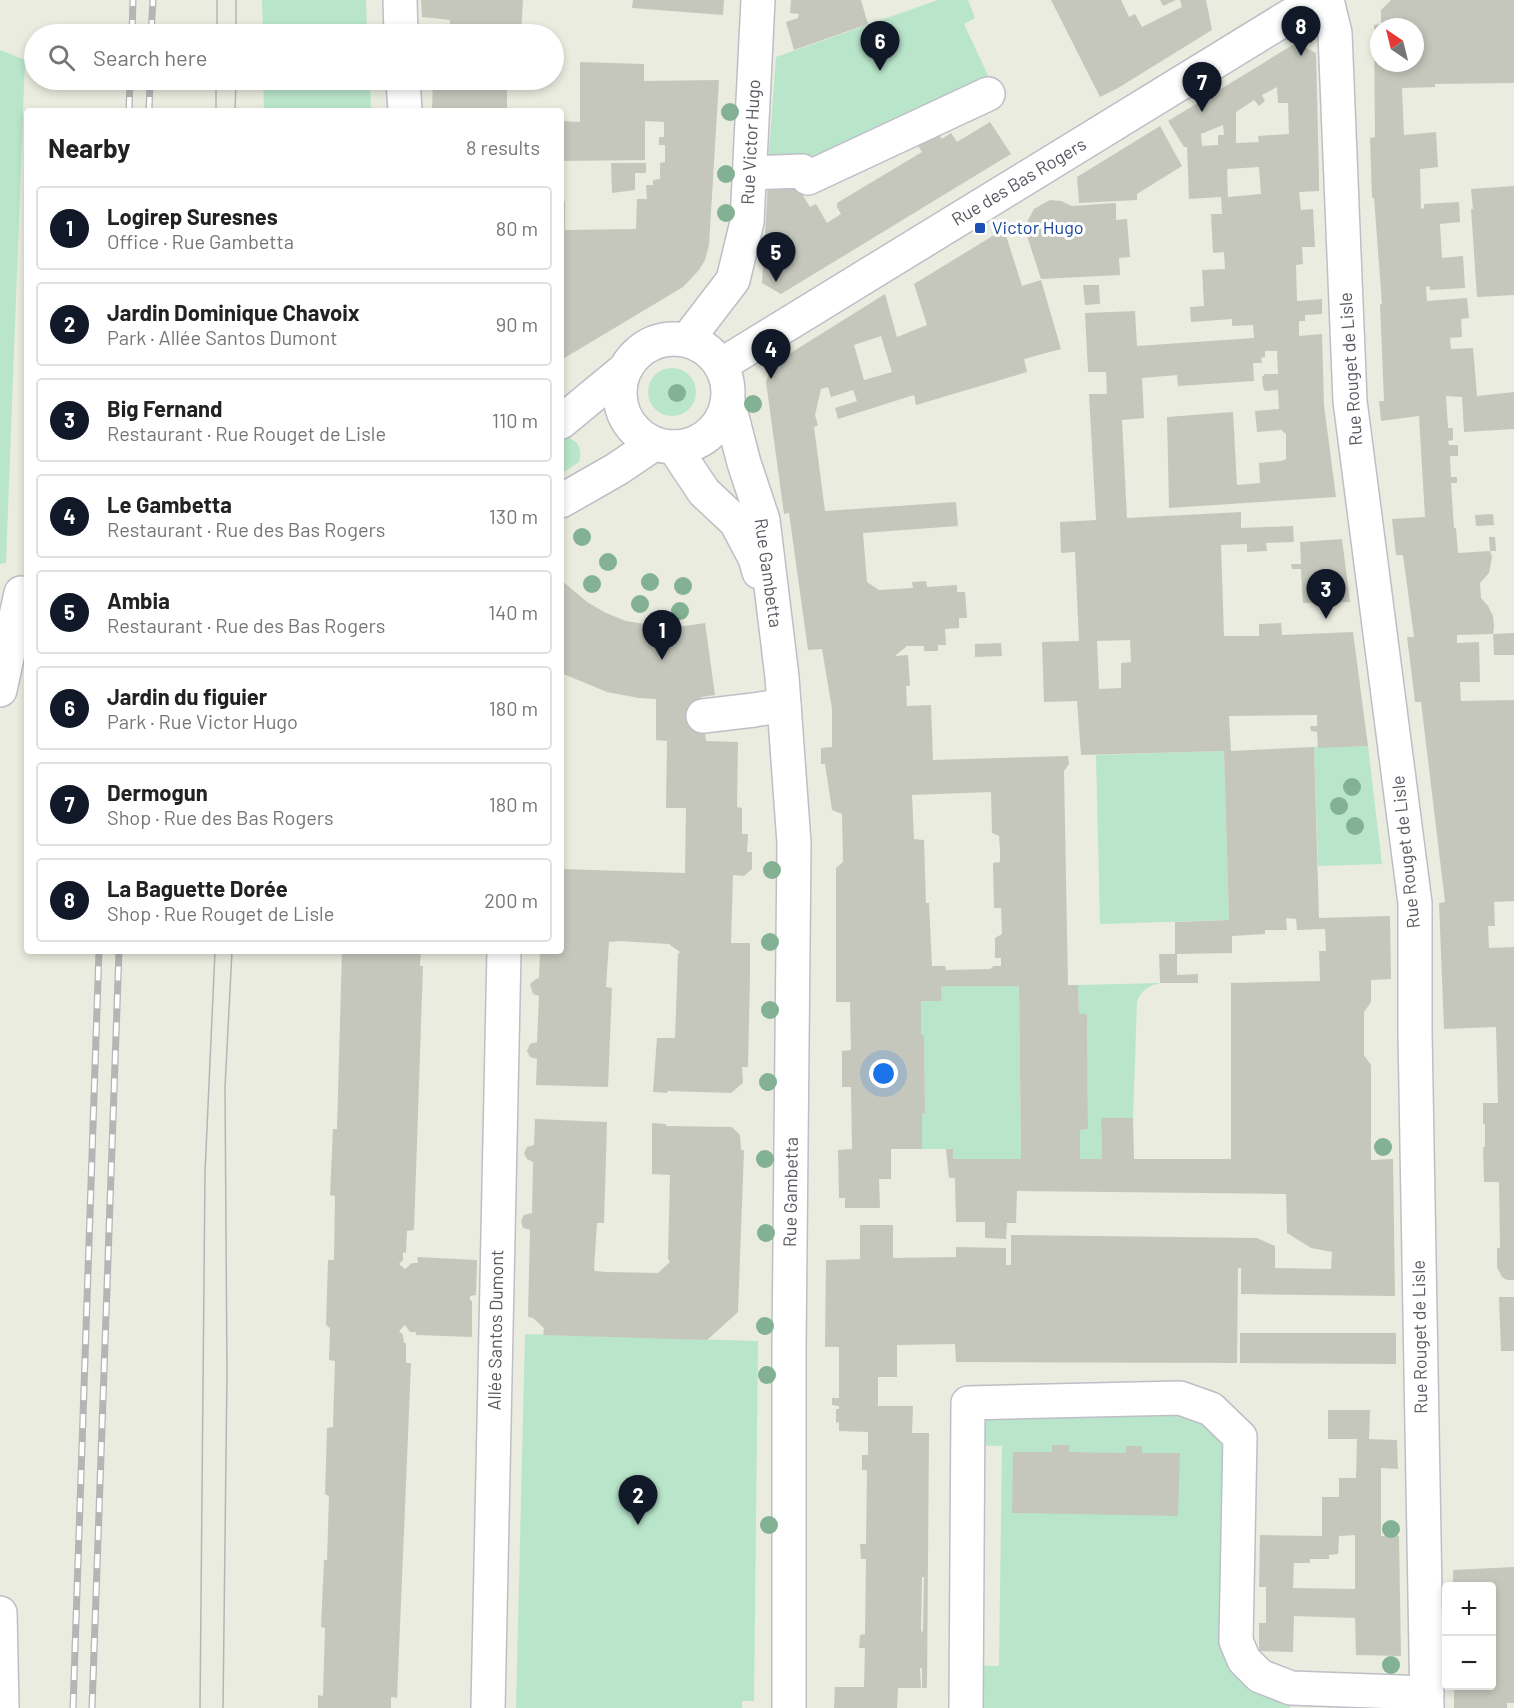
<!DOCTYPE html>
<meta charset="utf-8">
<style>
body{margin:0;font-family:Barlow,sans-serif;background:#f6f6f6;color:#222}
.controls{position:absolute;right:18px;bottom:18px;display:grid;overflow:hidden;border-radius:6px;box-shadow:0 3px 9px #0003}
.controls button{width:54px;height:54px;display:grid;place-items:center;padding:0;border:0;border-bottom:2px solid #e0e0e0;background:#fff;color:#222;font:30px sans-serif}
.compass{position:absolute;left:1370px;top:18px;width:54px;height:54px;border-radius:50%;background:#fff;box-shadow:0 3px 9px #0003;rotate:325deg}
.you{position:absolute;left:884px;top:1074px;width:21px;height:21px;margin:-15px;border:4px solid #fff;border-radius:50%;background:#1a73e8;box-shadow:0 0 0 9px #1a73e833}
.badge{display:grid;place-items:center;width:39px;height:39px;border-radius:50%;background:#111827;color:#fff;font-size:20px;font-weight:700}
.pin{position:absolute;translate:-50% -50px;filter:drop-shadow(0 2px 3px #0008)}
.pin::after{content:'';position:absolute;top:32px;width:21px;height:18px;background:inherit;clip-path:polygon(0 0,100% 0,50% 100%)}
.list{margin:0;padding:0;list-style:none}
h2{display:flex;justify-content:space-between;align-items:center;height:78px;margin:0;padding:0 24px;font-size:26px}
h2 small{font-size:20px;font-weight:400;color:#767676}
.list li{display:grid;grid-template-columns:39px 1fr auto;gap:18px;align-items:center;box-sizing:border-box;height:84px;margin:0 12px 12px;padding:0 12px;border:2px solid #e0e0e0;border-radius:6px}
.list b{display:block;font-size:22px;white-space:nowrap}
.list p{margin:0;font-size:20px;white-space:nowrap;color:#767676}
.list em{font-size:20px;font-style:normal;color:#767676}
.icon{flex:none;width:33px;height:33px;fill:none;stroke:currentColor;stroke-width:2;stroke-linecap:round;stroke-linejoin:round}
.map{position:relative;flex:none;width:1514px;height:1708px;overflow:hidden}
.search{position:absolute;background:#fff;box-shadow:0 3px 9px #0003;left:24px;top:24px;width:540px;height:66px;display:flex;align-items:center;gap:15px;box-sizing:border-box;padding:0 21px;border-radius:33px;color:#767676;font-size:22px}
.panel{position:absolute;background:#fff;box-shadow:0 3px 9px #0003;left:24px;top:108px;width:540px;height:846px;border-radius:6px}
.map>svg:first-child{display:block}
.green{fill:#b9e6cb}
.building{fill:#c6c7bc;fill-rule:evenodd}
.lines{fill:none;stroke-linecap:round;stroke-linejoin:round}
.minor-casing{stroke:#bebec7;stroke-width:36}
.minor{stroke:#fff;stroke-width:33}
.tram{stroke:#b5b5b6;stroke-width:1.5}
.rail-casing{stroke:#b5b5b6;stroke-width:7}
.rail{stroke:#fff;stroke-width:4.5;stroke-dasharray:14;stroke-linecap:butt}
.tree{fill:#83b193}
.transit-dot{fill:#1a4fb4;stroke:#fff;stroke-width:2}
.labels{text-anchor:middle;stroke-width:6;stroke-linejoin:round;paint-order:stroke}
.street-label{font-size:18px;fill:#585861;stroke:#fff}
.transit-label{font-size:18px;fill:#164399;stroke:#fff;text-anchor:start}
</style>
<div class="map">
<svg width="1514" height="1708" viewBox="0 0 1514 1708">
<rect width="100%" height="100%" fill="#eaecdf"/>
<g class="green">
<path d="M262 0H366L367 34H263Z"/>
<path d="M938 0H968L975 18 964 24 992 84 816 164H768L776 57Z"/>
<path d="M0 50 25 60 6 563 0 564Z"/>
<path d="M263 80H370L371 111H264Z"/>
<circle cx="672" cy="392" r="24"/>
<path d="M565 436C578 440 583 449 579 462L561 474V437Z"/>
<path d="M1368 746 1382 864 1318 866 1314 747Z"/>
<path d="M1224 751 1229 920 1100 924 1096 755Z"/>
<path d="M1160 983C1148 986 1141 990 1137 1002L1133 1118H1101L1102 1159H1080V1130L1088 1129 1087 1014H1079L1078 985Z"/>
<path d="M941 986H1019L1021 1159H953V1149H922V1114L925 1113 924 1035H921V1001H942Z"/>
<path d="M525 1334 758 1341 754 1701H742V1708H516Z"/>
<path d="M1180 1398 1240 1437 1236 1641 1291 1688 1290 1708H966L967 1665 999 1666 1002 1446 968 1445V1403Z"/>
</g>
<g class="building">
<path d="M421 0H523L521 34H449L450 20 422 17Z"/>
<path d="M633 0H724L723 15 632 8Z"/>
<path d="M791 0H861L868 24 794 50 786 22 798 18 799 14 790 13Z"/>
<path d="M1051 0H1121L1129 17 1135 14 1142 27 1182 7 1180 0H1206L1212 30 1118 88 1100 97Z"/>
<path d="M1160 0H1176L1163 6Z"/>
<path d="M1391 0H1514V83L1435 84V87L1402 88 1404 135 1436 132 1438 167 1420 169 1421 209 1424 208V204L1459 202 1460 222 1440 224 1442 258 1463 256 1465 288 1430 290V286L1426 287 1427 301 1467 298 1469 318 1461 319 1462 337 1450 338 1451 349 1473 348 1477 396 1514 392V429L1464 432 1462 397 1446 396 1448 428H1453V440L1448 441 1449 445H1458V456H1450L1451 477H1457V483H1451L1454 528H1456L1458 553 1490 551 1492 557 1489 573 1480 583 1481 598 1488 606 1493 616 1494 627 1493 634 1457 635V643L1479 642 1480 682H1460L1461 701 1514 700V901L1494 902 1495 926H1488L1489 948 1514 947V1280H1507L1502 1277 1497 1267V1248H1500L1499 1182H1484L1483 1147H1485V1124H1483V1103H1498L1496 1027 1444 1029 1439 903 1445 902 1421 702H1415L1407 637H1414L1403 555H1396L1392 519 1425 517 1419 416 1381 421 1379 401H1384L1380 304H1382L1374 198H1372L1370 138 1375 137 1374 25 1381 24V10ZM1379 27H1415V63H1379Z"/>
<path d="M1296 43 1316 53 1319 176V191L1299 192 1301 210 1313 209 1315 247H1302L1303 264 1296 265 1297 301 1322 299V314L1305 315V321H1299V336L1322 334 1324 405 1336 497 1169 508 1167 417 1233 412 1237 485 1260 483 1259 463 1281 461 1286 459V434L1281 430 1257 432 1255 411 1279 409 1278 390 1265 391 1263 387 1262 377 1265 374H1278L1277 351H1265V357L1261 358 1262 363H1253L1254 381 1178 386 1177 375 1142 378 1144 418 1122 420 1127 518 1241 512V528L1293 526 1294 542 1266 543 1267 551 1247 552V544L1221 545 1224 636H1259V624L1281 623 1282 635 1353 632 1368 746 1318 748 1317 732 1311 731 1310 726H1317V715L1229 716 1231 751 1314 747 1319 918 1390 916 1391 979 1371 980V1002L1364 1012V1055L1371 1065V1160L1393 1159 1395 1296 1241 1294V1268H1238L1237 1363 956 1362 955 1344 897 1345V1377H878V1406H913L912 1433H929L927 1688H922V1668H920L921 1688H898L897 1708H834L835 1687H864L865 1648H859L860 1635 865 1634 866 1559H861L860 1544H866L867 1470H862V1455H868V1432L839 1431V1422L836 1423V1409H839V1406L832 1405V1398H839V1347H825L826 1260 860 1259V1225H893V1258L956 1257V1247L1006 1248V1265H1011V1235L1257 1238 1275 1246V1268L1331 1269 1332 1252 1311 1248 1287 1233 1286 1194 1017 1191 1016 1223H1007L1006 1239 985 1238V1222H956L955 1178H949L946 1149H953V1159H1021L1019 986H941L942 1001H921V1035H924L925 1113 922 1114V1149H891V1179H879L880 1208H845V1198H839L838 1150 852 1149 851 1087H842V1051L851 1050 850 1002H836V868L843 862 842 814 832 810 825 764H821V748L832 747V709L822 649 808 650 789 513 784 514 766 382 773 364 885 294 897 337 927 325 914 284 1004 229 1022 286 1041 280 1061 349 1024 359 1027 372 916 405 914 395 838 419 835 408 857 401 853 390 831 397 828 387 821 389 815 415 818 425 814 427 825 511 956 502 958 526 863 533 867 582 879 590 913 588 912 582 926 581 927 587 957 585V592H965L967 618H959V628L945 629 946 645H938V651H924V646H907L896 655V656L908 655 910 686H906L907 706 931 705 933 760 1068 756 1069 764 1064 771 1068 985H1078L1079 1014H1087L1088 1129 1080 1130V1159H1102L1101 1118H1133L1134 1159H1231V983L1320 981 1319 951H1326L1325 929 1297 930 1296 919 1286 918 1287 930H1265V934L1232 936V953L1177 954V975L1198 974V983H1160L1159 954H1175V922L1229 920 1224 751 1081 755 1077 701 1044 702 1042 642 1079 641 1075 552 1061 553 1060 522 1096 520 1089 394H1107L1106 372H1088L1085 313 1135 311 1137 346 1254 338 1253 325 1232 326V319L1191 322 1190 307 1204 306 1202 270 1225 269 1224 252 1213 253 1211 214H1222L1221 197 1189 199 1187 147H1184L1168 121ZM1277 87 1278 103H1288L1289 134 1258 136 1259 142 1236 143V112L1254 100 1259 106 1265 101 1262 95ZM1223 125 1224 135H1218V145L1202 146 1201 134ZM1259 167 1261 194 1228 197 1227 169ZM881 336 892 372 864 380 854 345ZM1130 640 1131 662 1121 663V688L1099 689 1097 641ZM991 792 992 833 999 836 1000 850V862L993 863 994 908H1001L1002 934 995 938V958H1001V966H994L990 969 946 970 945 966H932L929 903H926L924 840 914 839 912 795ZM922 1577H924L923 1631 921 1632Z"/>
<path d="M580 62 644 64V81L719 80 709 245 705 260 699 270 683 287 561 360V201H565V230L636 229 637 199H647L646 185H653V180L660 179V163L665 162V145H659V137H664V122L645 121V160L561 161V121L580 122Z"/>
<path d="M433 80H507V111H432Z"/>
<path d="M990 122 1011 154 781 294 762 283 768 184 791 176 810 207 816 204 827 223 841 214 837 207V203L922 152 912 136 934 126 942 139 951 133 957 142Z"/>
<path d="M1160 126 1182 166 1137 194V200L1079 203 1077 177Z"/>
<path d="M611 163H646V173H635V190L612 193Z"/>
<path d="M1514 186V295L1477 297 1471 209H1473L1471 189Z"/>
<path d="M1050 200 1061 201 1072 206 1116 203V220L1127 219 1130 257 1119 258 1120 275 1041 279 1027 236 1026 224 1034 209Z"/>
<path d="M1083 285H1099L1100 304 1085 305Z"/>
<path d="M1493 514 1494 525 1476 526 1475 515Z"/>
<path d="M1489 537H1495L1496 551H1490Z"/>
<path d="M1342 539 1350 602 1303 603 1301 569H1292L1291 564H1301L1300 542Z"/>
<path d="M561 580 587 602 606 613 626 621 663 627 685 626 705 623 715 695 701 697 706 741 738 742 737 807 742 808V834H748L747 852H752V869L744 876 733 875 731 943H750V977L748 1067H742L743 1083 731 1093 668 1091 667 1093 653 1092 657 1038H675L678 954 680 952 669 944 619 941 609 942 606 987 612 988 608 1087 536 1085 537 1059 530 1057 527 1051 530 1044 537 1042 539 996 533 994 530 984 536 979 539 978 540 951H561V869L685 873 686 808H666L667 741 656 740V699L639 698 607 692 561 673Z"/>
<path d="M1514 633V655H1494L1493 634Z"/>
<path d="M1001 643 1002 656 975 657V644Z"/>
<path d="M342 951H421L420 966H423L414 1230 407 1231 406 1253 403 1252V1260L399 1264 405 1269 412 1263H418L417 1257 477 1260 476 1295 470 1296V1300L472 1301V1337L416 1335V1332H410L405 1325 399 1331 403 1335 404 1343H406V1363H411L397 1698 391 1697V1708H318V1695L323 1696 325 1628 321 1627 324 1560H327L329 1496 325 1494 327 1428 333 1427 335 1361 329 1360 330 1328 326 1325 328 1260H334L335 1196 330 1195 333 1129H337Z"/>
<path d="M535 1119 607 1122 604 1223H597L594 1269 595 1271 607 1272 658 1273 670 1262 668 1259 670 1175 652 1174V1123L666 1124V1126L732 1127 740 1135 741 1150H744L738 1312 707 1340 543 1335 544 1328 533 1318 528 1317 530 1230 523 1228 521 1221 524 1215 532 1213 533 1162 527 1159 524 1153 527 1147 534 1145Z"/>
<path d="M1499 1297H1514V1351H1501Z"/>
<path d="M1240 1333H1396V1364L1240 1363Z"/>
<path d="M1328 1410H1370L1369 1439 1397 1440 1398 1469 1381 1468V1536H1399L1401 1656 1356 1655 1355 1618 1294 1616 1293 1652 1259 1651V1623H1266V1587H1259L1260 1535 1322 1536V1497H1339V1478H1356L1357 1439H1328ZM1355 1535V1589L1293 1588 1294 1563H1310V1559H1329V1555L1338 1554 1339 1536Z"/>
<path d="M1052 1445H1069V1452L1126 1453V1446H1142V1453H1180L1178 1516 1012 1513 1013 1452H1052Z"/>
<path d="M1514 1567V1703H1507V1708H1454V1686H1492V1586H1453V1570Z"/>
</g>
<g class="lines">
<g class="minor-casing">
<g id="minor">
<path d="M400 0 401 34"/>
<path d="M1327 0 1335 33 1350 401 1415 903V1032L1427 1708"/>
<path d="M403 80 405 111"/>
<path d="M749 173 802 171 808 178 988 94"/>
<circle cx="674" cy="393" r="54"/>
<path d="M687 340 733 280 747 222 758 0"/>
<path d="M721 365 1316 0"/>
<path d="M728 401 744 463 763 520 782 677 794 843 789 1348V1708"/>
<path d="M561 422 624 370"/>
<path d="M674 447 704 492 736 522 755 558 759 572"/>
<path d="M561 501 617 469 654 444"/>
<path d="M0 690 21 593"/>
<path d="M703 716 754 710 784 705"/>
<path d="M0 1613 2 1708"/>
<path d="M488 1708 504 951"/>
<path d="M966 1708 968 1403 1180 1398 1211 1409 1240 1437 1236 1641 1244 1660 1260 1676 1291 1688 1427 1693"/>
</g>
</g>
<use href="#minor" class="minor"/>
<g class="tram">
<path d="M217 34V0"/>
<path d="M236 34V0"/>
<path d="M216 111V80"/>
<path d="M235 111 236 80"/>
<path d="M200 1708 205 1172 215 951"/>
<path d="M223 1708 227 1374 225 1087 232 951"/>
</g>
<g class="rail-casing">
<g id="rail">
<path d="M132 34 133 0"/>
<path d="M151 34 153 0"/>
<path d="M129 111 130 80"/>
<path d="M149 111 150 80"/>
<path d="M73 1708 99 951"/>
<path d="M92 1708 119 951"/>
</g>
</g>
<use href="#rail" class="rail"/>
</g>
<g class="tree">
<circle cx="730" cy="112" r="9"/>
<circle cx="726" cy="174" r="9"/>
<circle cx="726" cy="213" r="9"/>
<circle cx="677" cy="393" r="9"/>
<circle cx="753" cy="404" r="9"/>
<circle cx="582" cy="537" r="9"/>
<circle cx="608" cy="562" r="9"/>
<circle cx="650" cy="582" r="9"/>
<circle cx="592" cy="584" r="9"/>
<circle cx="683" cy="586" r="9"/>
<circle cx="640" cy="604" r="9"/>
<circle cx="680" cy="611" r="9"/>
<circle cx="1352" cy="787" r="9"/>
<circle cx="1339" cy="806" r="9"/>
<circle cx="1355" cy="826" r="9"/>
<circle cx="772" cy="870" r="9"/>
<circle cx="770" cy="942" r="9"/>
<circle cx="770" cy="1010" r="9"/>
<circle cx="768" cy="1082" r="9"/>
<circle cx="1383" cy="1147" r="9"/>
<circle cx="765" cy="1159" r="9"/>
<circle cx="766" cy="1233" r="9"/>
<circle cx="765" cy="1326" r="9"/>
<circle cx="767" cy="1375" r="9"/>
<circle cx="769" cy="1525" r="9"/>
<circle cx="1391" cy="1529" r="9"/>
<circle cx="1391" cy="1665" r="9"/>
</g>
<rect class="transit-dot" x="974" y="222" width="12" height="12" rx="3"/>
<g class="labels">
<g class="street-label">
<text transform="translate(751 142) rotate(-87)" y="6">Rue Victor Hugo</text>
<text transform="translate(1019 182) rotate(-31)" y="6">Rue des Bas Rogers</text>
<text transform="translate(1351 369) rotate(-94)" y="6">Rue Rouget de Lisle</text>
<text transform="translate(768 573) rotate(82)" y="6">Rue Gambetta</text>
<text transform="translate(1406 852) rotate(-96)" y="6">Rue Rouget de Lisle</text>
<text transform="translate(791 1192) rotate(-89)" y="6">Rue Gambetta</text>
<text transform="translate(496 1330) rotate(-89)" y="6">Allée Santos Dumont</text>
<text transform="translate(1420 1337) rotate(-91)" y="6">Rue Rouget de Lisle</text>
</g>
<g class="transit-label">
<text x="992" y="234">Victor Hugo</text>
</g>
</g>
</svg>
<div class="controls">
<button>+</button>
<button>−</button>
</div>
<svg class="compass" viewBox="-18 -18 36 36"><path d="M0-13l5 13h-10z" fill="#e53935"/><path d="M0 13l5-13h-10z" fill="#767676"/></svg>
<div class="you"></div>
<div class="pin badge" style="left:662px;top:660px">1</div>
<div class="pin badge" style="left:638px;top:1525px">2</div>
<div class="pin badge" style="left:1326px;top:619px">3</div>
<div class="pin badge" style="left:771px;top:379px">4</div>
<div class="pin badge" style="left:776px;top:282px">5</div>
<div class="pin badge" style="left:880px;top:71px">6</div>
<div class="pin badge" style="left:1202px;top:112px">7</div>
<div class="pin badge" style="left:1301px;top:56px">8</div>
<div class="search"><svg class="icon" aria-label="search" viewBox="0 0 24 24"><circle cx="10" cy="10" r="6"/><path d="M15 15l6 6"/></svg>Search here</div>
<section class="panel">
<h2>Nearby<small>8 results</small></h2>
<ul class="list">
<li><span class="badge">1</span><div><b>Logirep Suresnes</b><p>Office · Rue Gambetta</p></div><em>80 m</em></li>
<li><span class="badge">2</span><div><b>Jardin Dominique Chavoix</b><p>Park · Allée Santos Dumont</p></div><em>90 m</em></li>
<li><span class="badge">3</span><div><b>Big Fernand</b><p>Restaurant · Rue Rouget de Lisle</p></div><em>110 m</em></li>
<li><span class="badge">4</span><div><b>Le Gambetta</b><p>Restaurant · Rue des Bas Rogers</p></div><em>130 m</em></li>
<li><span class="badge">5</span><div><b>Ambia</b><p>Restaurant · Rue des Bas Rogers</p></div><em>140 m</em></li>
<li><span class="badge">6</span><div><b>Jardin du figuier</b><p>Park · Rue Victor Hugo</p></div><em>180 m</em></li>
<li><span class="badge">7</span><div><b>Dermogun</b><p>Shop · Rue des Bas Rogers</p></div><em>180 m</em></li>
<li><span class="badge">8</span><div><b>La Baguette Dorée</b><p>Shop · Rue Rouget de Lisle</p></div><em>200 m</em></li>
</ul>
</section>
</div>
